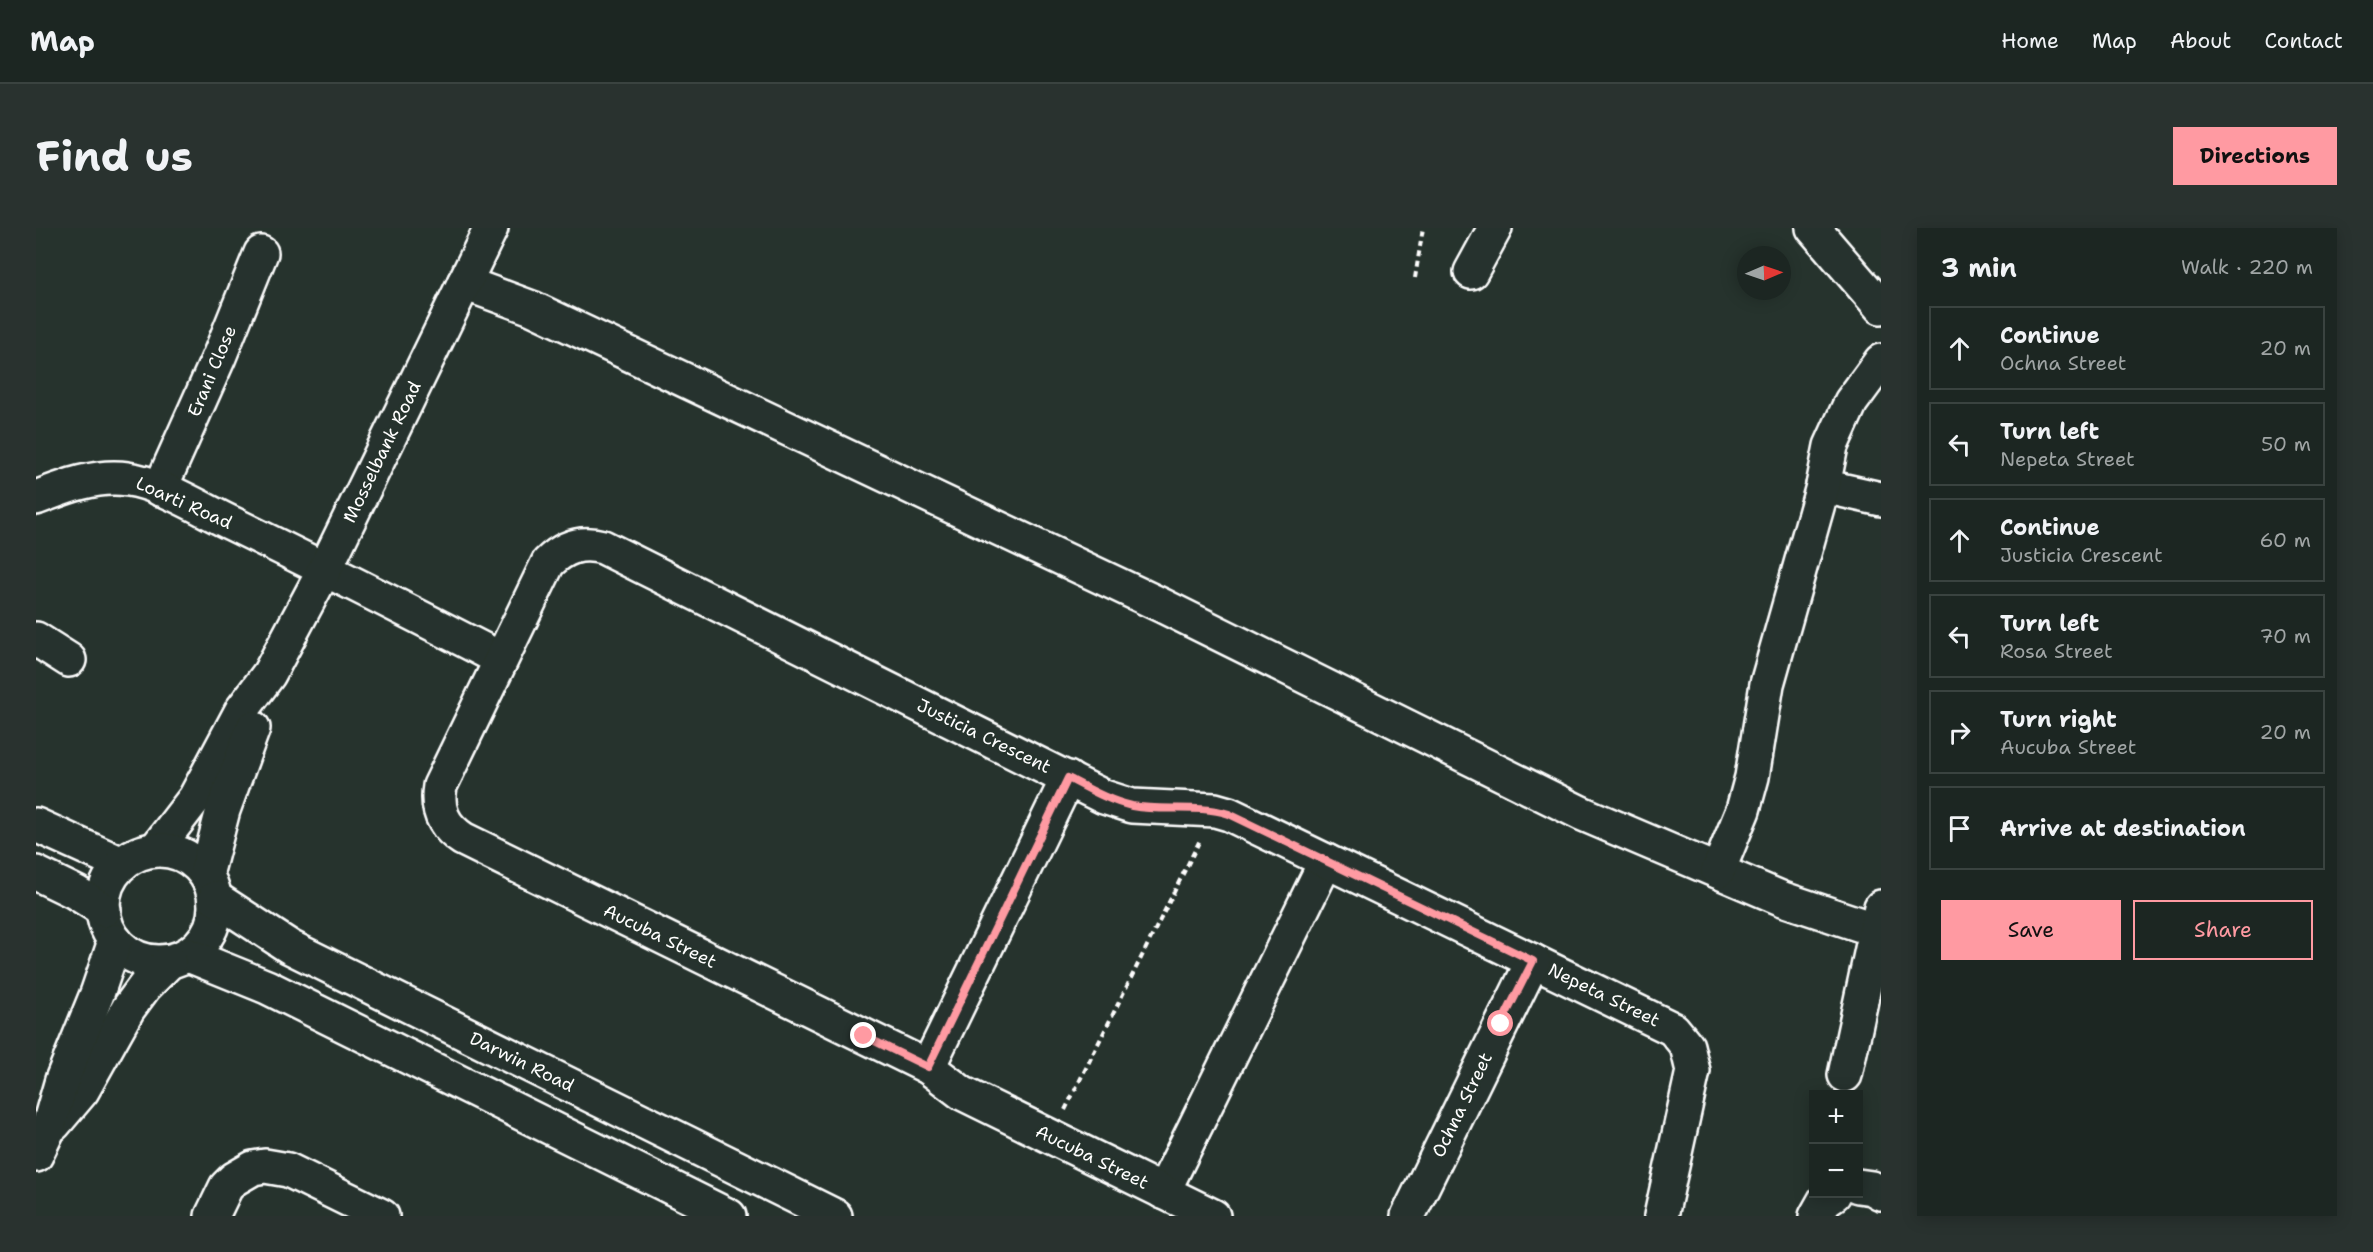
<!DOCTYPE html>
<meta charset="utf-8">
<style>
body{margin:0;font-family:"Shantell Sans",sans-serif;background:#29322f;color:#f1f3f6}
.controls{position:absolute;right:18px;bottom:18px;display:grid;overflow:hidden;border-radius:0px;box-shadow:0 3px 15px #0003}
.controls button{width:54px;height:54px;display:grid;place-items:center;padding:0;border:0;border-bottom:2px solid #3a4340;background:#1c2622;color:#f1f3f6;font:30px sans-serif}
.compass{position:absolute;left:1701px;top:18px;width:54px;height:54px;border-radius:50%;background:#1c2622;box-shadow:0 3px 15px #0003;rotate:88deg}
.stop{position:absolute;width:18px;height:18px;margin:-14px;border:4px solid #ff9aa2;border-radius:50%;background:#fff}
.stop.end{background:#ff9aa2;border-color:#fff;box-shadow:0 2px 6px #0008}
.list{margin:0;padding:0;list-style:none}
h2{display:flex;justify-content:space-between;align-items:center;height:78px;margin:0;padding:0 24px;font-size:26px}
h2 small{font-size:20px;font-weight:400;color:#a0a5a5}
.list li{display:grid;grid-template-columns:39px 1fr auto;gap:18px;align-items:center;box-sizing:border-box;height:84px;margin:0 12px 12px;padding:0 12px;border:2px solid #3a4340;border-radius:0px}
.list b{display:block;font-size:22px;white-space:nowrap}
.list p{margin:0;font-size:20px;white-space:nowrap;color:#a0a5a5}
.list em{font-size:20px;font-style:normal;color:#a0a5a5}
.actions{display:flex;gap:12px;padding:18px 24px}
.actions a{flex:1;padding:14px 0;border:2px solid #ff9aa2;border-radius:0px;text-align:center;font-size:21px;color:#ff9aa2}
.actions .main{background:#ff9aa2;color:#111}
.icon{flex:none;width:33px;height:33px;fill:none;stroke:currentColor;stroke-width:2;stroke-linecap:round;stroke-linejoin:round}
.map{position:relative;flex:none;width:1845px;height:988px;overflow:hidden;border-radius:0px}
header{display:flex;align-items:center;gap:36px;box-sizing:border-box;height:84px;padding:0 30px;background:#1c2622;border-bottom:2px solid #3a4340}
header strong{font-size:28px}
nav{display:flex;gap:33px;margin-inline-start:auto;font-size:21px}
.intro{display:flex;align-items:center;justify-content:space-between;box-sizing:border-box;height:144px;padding:0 36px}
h1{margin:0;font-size:42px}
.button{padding:15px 27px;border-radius:0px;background:#ff9aa2;color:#111;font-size:21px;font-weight:700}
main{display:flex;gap:36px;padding:0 36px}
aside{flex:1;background:#1c2622;border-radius:0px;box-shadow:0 3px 15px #0003}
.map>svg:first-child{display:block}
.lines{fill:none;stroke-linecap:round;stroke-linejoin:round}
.minor-casing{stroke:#fff;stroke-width:38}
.path{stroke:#fff;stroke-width:4;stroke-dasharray:6 4.5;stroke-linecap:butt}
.minor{stroke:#26332d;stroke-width:33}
.route{stroke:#ff9aa2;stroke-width:8}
.labels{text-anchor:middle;stroke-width:5;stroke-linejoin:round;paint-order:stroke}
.street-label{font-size:18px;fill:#fff;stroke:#26332d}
</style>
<header>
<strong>Map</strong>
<nav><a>Home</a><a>Map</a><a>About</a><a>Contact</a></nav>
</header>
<div class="intro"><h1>Find us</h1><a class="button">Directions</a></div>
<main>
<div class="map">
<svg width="1845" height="988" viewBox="0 0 1845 988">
<rect width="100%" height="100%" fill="#26332d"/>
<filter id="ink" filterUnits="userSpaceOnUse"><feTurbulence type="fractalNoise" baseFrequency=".0167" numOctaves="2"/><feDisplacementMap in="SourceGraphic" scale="12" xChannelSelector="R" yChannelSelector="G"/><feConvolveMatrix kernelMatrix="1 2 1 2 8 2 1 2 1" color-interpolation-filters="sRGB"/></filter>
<g filter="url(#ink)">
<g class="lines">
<g class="minor-casing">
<g id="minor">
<path d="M1777 0 1845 79"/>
<path d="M1435 44 1459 0"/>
<path d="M428 55 496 80 1127 378 1545 585 1747 671 1840 702"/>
<path d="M1787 258 1845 271"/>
<path d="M124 261 183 129 225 25"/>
<path d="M0 270C28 259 61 246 92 251 124 255 167 282 197 296 287 340 376 385 465 431"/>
<path d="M0 411 33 432"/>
<path d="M0 597 86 636"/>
<path d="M119 622 159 570 206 482 233 446 289 341 455 0"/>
<circle cx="123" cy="678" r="56"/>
<path d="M1682 643 1707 582 1716 549 1731 456 1787 258 1795 218 1815 174 1845 133"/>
<path d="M0 645 39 664 68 682"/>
<path d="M170 647 187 582 217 500"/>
<path d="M179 670 254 719 799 988"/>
<path d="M152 727 231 759 693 988"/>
<path d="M892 839 1032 550"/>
<path d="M1809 847 1845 679"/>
<path d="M18 896 46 863 92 781 109 758 133 734"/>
<path d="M0 927 11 904 26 852 61 766 79 713"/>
<path d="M1822 958 1836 960 1845 965"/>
<path d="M1127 964 1290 633"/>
<path d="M176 988 190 959 198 951 217 940 229 938 252 942 346 988"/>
<path d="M1177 988 926 865 892 839 427 611C407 598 400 582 404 558L512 335C528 319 545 313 567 319L1068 569 1096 578 1179 582 1193 586 1637 801 1651 818 1657 843 1625 988"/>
<path d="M1372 988 1497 733"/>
<path d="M1780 988 1789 972 1798 966"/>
</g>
</g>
<g class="path">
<path d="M1379 50 1387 0"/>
<path d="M1029 882 1164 612"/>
</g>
<use href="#minor" class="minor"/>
</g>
</g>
<g class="lines" filter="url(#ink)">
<path class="route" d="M828 808 892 839 1032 550C1053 561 1073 573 1096 578 1128 584 1162 576 1193 586L1497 733 1465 796"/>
</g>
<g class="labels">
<g class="street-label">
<text transform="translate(176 143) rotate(-67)" y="6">Erani Close</text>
<text transform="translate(346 224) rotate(-64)" y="6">Mosselbank Road</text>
<text transform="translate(148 275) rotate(24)" y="6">Loarti Road</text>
<text transform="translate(948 508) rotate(26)" y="6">Justicia Crescent</text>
<text transform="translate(624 708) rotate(26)" y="6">Aucuba Street</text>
<text transform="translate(1568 767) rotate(26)" y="6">Nepeta Street</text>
<text transform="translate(486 834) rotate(26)" y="6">Darwin Road</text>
<text transform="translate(1426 877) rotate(-64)" y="6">Ochna Street</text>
<text transform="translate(1056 929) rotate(26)" y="6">Aucuba Street</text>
</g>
</g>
</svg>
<div class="controls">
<button>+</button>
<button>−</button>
</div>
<svg class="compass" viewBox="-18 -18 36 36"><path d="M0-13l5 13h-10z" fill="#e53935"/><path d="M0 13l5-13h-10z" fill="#a0a5a5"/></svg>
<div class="stop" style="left:1465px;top:796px"></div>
<div class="stop end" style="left:828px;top:808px"></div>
</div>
<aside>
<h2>3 min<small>Walk · 220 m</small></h2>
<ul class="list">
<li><svg class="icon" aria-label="ahead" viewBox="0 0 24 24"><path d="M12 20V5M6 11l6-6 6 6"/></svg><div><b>Continue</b><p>Ochna Street</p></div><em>20 m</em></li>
<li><svg class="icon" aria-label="left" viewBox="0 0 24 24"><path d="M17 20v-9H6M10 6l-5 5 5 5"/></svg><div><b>Turn left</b><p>Nepeta Street</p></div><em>50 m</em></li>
<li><svg class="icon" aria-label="ahead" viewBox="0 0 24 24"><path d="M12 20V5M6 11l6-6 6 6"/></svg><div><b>Continue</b><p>Justicia Crescent</p></div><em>60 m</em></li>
<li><svg class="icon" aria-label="left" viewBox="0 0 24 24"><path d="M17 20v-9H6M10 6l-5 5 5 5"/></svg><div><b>Turn left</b><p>Rosa Street</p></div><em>70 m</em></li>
<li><svg class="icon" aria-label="right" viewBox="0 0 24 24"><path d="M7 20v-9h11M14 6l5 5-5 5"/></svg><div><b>Turn right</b><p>Aucuba Street</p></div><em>20 m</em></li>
<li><svg class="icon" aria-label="arrive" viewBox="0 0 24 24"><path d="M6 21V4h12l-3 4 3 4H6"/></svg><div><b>Arrive at destination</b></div></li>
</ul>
<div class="actions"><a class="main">Save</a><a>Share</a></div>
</aside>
</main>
